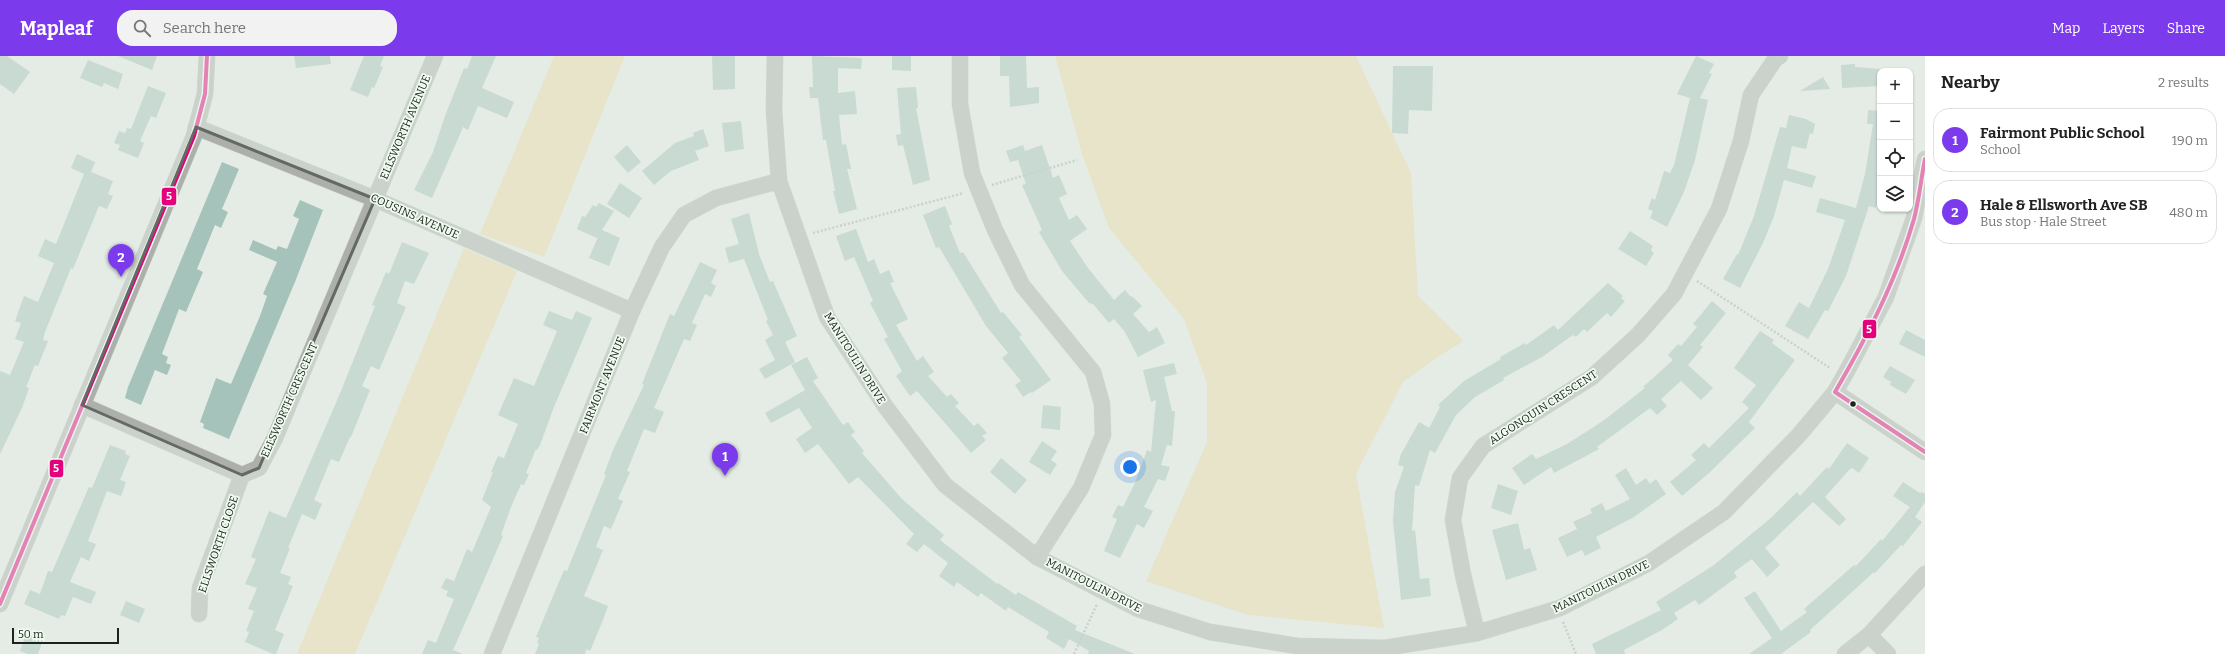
<!DOCTYPE html>
<meta charset="utf-8">
<style>
body{margin:0;font-family:Bitter,serif;background:#f2f2f2;color:#222}
.controls{position:absolute;right:12px;top:12px;display:grid;overflow:hidden;border-radius:8px;box-shadow:0 1px 3px #0004}
.controls button{width:36px;height:36px;display:grid;place-items:center;padding:0;border:0;border-bottom:1px solid #e0e0e0;background:#fff;color:#222;font:20px sans-serif}
.scale{position:absolute;left:12px;bottom:10px;width:107px;box-sizing:border-box;padding-left:4px;border:2px solid #1d221d;border-top:0;font-size:11px;line-height:14px;white-space:nowrap;color:#1d221d;-webkit-text-stroke:3px #effcef;paint-order:stroke}
.you{position:absolute;left:1130px;top:411px;width:14px;height:14px;margin:-10px;border:3px solid #fff;border-radius:50%;background:#1a73e8;box-shadow:0 0 0 6px #1a73e833}
.badge{display:grid;place-items:center;width:26px;height:26px;border-radius:50%;background:#7c3aed;color:#fff;font-size:13px;font-weight:700}
.pin{position:absolute;translate:-50% -33px;filter:drop-shadow(0 1px 2px #0008)}
.pin::after{content:'';position:absolute;top:21px;width:14px;height:12px;background:inherit;clip-path:polygon(0 0,100% 0,50% 100%)}
.list{margin:0;padding:0;list-style:none}
h2{display:flex;justify-content:space-between;align-items:center;height:52px;margin:0;padding:0 16px;font-size:17px}
h2 small{font-size:13px;font-weight:400;color:#767676}
.list li{display:grid;grid-template-columns:26px 1fr auto;gap:12px;align-items:center;box-sizing:border-box;height:64px;margin:0 8px 8px;padding:0 8px;border:1px solid #e0e0e0;border-radius:16px}
.list b{display:block;font-size:15px;white-space:nowrap}
.list p{margin:0;font-size:13px;white-space:nowrap;color:#767676}
.list em{font-size:13px;font-style:normal;color:#767676}
.icon{flex:none;width:22px;height:22px;fill:none;stroke:currentColor;stroke-width:2;stroke-linecap:round;stroke-linejoin:round}
.map{position:relative;flex:none;width:1925px;height:598px;overflow:hidden}
header{display:flex;align-items:center;gap:24px;box-sizing:border-box;height:56px;padding:0 20px;background:#7c3aed;color:#fff}
header strong{font-size:19px}
nav{display:flex;gap:22px;margin-inline-start:auto;font-size:14px}
.search{width:280px;height:36px;background:#f2f2f2;display:flex;align-items:center;gap:10px;box-sizing:border-box;padding:0 14px;border-radius:16px;color:#767676;font-size:15px}
main{display:flex}
aside{flex:1;background:#fff}
.map>svg:first-child{display:block}
.green{fill:#ead9a8}
.building{fill:#a6c3bb}
.lines{fill:none;stroke-linecap:round;stroke-linejoin:round}
.minor-casing{stroke:#c1c7c2;stroke-width:17}
.path{stroke:#adb0ac;stroke-width:2.5;stroke-dasharray:2 2;stroke-linecap:butt}
.minor{stroke:#adafab;stroke-width:16}
.bus-1-casing{stroke:#effcef;stroke-width:7}
.bus-1{stroke:#e5007d;stroke-width:4}
.marked{fill:none;stroke:#636963;stroke-width:3;stroke-linejoin:round}
.bus-dot{fill:#1d221d;stroke:#effcef;stroke-width:1.5}
.labels{text-anchor:middle;stroke-width:3.5;stroke-linejoin:round;paint-order:stroke}
.street-label{font-size:11px;fill:#1d221d;stroke:#effcef}
.line-badge{stroke:#effcef;stroke-width:1.5}
.badge-label{font-size:11px;text-anchor:middle;font-weight:bold;fill:#fff}
</style>
<header>
<strong>Mapleaf</strong>
<div class="search"><svg class="icon" aria-label="search" viewBox="0 0 24 24"><circle cx="10" cy="10" r="6"/><path d="M15 15l6 6"/></svg>Search here</div>
<nav><a>Map</a><a>Layers</a><a>Share</a></nav>
</header>
<main>
<div class="map">
<svg width="1925" height="598" viewBox="0 0 1925 598">
<rect width="100%" height="100%" fill="#e4ece5"/>
<g class="green">
<path d="M554 0H625L544 201 480 178Z"/>
<path d="M1055 0H1356L1411 117 1418 240 1464 285 1442 298 1403 326 1356 418 1384 572 1248 559 1146 525 1207 386V327L1184 263 1109 172 1082 98Z"/>
<path d="M464 192 517 215 355 598H297Z"/>
</g>
<g class="building">
<path d="M0 0H7L30 16 14 38 0 28Z"/>
<path d="M118 0H157L152 14Z"/>
<path d="M294 0H330L331 8 296 12Z"/>
<path d="M364 0H384L380 10 383 11 374 32 372 31 368 41 350 34Z"/>
<path d="M472 0H496L482 32 514 46 507 62 478 50 468 74 463 71 461 76 432 142 414 134 433 96 445 60 464 12 467 13Z"/>
<path d="M712 0H735V33L713 34Z"/>
<path d="M812 0 862 2 861 13 838 12V37L855 35 857 58 839 59 842 89 846 88 851 113H847L857 153 839 158 833 135H835L826 84H823L818 42H810L809 31H813Z"/>
<path d="M892 0H911V15L892 14Z"/>
<path d="M1000 0H1026L1027 32 1039 31V47L1010 51 1009 20H1000Z"/>
<path d="M1696 0 1714 8 1709 17 1712 18 1700 42 1708 44 1695 104 1684 136 1667 171 1650 162 1653 155 1648 153 1652 142 1655 144 1664 115 1670 117 1674 109 1690 42 1677 38Z"/>
<path d="M88 4 123 18 118 33 104 27 102 31 80 22Z"/>
<path d="M1855 8V11L1880 13V30L1842 32 1841 9Z"/>
<path d="M1393 10H1433L1432 55 1409 54 1408 78 1392 77Z"/>
<path d="M1823 21 1830 33 1800 35Z"/>
<path d="M148 30 166 37 156 62 151 60 140 85 144 87 138 102 118 94 120 89 114 87 119 75 125 77 127 72 131 73Z"/>
<path d="M916 31 918 52H916L930 124 913 129 903 89 898 90 896 79 901 78 897 32Z"/>
<path d="M1868 54 1880 55V135L1876 152 1869 150 1846 220 1828 255 1825 254 1808 283 1785 270 1799 246 1809 252 1828 213 1845 164 1816 156 1820 142 1856 152 1865 118 1873 68H1867Z"/>
<path d="M1789 59 1806 63 1815 68 1813 78 1810 77 1806 93 1792 90 1787 112 1816 120 1812 132 1784 124 1774 160 1763 187 1740 232 1723 223 1737 198 1738 199 1754 160 1780 71 1786 72Z"/>
<path d="M741 65 744 93 725 96 722 67Z"/>
<path d="M703 73 709 90 695 95 699 104 671 115 654 129 642 115 675 87 694 80 693 77Z"/>
<path d="M627 89 641 106 628 117 614 101Z"/>
<path d="M1023 89 1025 95 1042 89 1053 122 1059 119 1067 138 1059 142 1069 164 1077 159 1087 173 1070 185 1088 212 1114 244 1125 234 1130 240 1133 241 1142 250 1133 258 1149 276 1157 271 1165 287 1138 301 1125 276 1114 263 1109 267 1093 248 1089 247 1062 215 1039 176 1042 174 1022 129 1026 128 1018 104 1010 106 1006 95Z"/>
<path d="M77 98 95 106 91 116 113 125 108 138 113 140 107 153 99 150 73 213 71 212 45 276 43 284 48 285 38 310 35 309 26 331 29 332 22 352 0 398V315L10 319 24 286 15 283 21 267 15 265 24 240 38 246 54 207 38 200 45 183 56 188 84 118 71 112Z"/>
<path d="M222 106 239 113 222 153 228 156 221 172 215 169 197 213 203 216 186 256 179 253 162 298 168 301 166 307 171 309 167 319 155 314 141 349 125 342 128 331Z"/>
<path d="M620 127 642 142 629 162 607 148Z"/>
<path d="M300 144 323 154 295 226 229 383 203 372 204 368 200 366 216 322 231 328 260 260 267 240 263 238 277 206 249 194 253 184 276 194 278 190 287 193 299 163 293 160Z"/>
<path d="M599 147 614 155 602 174 620 182 609 210 589 202 598 181 597 182 577 173 582 160 585 161 593 149 596 151Z"/>
<path d="M945 150 952 168 949 170 960 197 963 196 1001 257 1003 256 1022 279 1019 281 1051 324 1032 337 1031 336 1023 341 1015 329 1021 325 1002 302 1008 297 986 270 939 191 936 192 923 159Z"/>
<path d="M749 157 759 198 770 226 773 225 797 280 785 286 795 306 765 323 759 313 775 304 765 284 773 279 766 265 768 264 744 203 729 207 725 192 739 188 731 163Z"/>
<path d="M856 173 868 206 874 203 880 218 889 214 894 226 890 227 908 263 896 269 917 305 923 300 934 316 928 320 947 341 951 338 959 347 955 350 974 370 978 367 987 377 982 380 986 384 971 397 917 335 910 340 896 320 902 315 884 283 888 281 870 247 873 245 854 201 845 205 836 180Z"/>
<path d="M1630 175 1653 190 1651 194 1654 197 1646 210 1618 193Z"/>
<path d="M402 186 429 197 414 228 405 225 397 247 406 251 379 314 371 310 362 330 370 334 351 381H350L339 406 331 403 314 444 322 448 315 464 302 458 288 492H290L280 517 291 521 288 528 293 530 275 574 284 578 276 598H273L245 586 249 576 246 575 254 555 248 553 257 532 245 528 256 503 251 501 269 455 286 462 341 335 375 250 372 249 386 216 389 218Z"/>
<path d="M700 206 717 214 711 227 716 230 711 241 705 238 692 267 697 269 690 285 684 283 654 352 664 356 655 377 644 373 627 415 630 416 618 443 623 445 611 473 604 470 596 491 603 494 584 540 608 550 603 564 590 595 586 593 585 598H535L539 588 537 587 539 582 536 581 564 514 567 515 606 419 604 418 613 394 644 329 642 328 670 258 674 260Z"/>
<path d="M1608 227 1623 240 1621 242 1625 245 1611 261 1607 257 1587 276 1584 273 1576 281 1573 279 1542 301 1503 322 1504 324 1475 341 1456 359 1435 397 1430 394 1419 430 1415 429 1412 475 1415 474 1420 523 1429 522 1431 540 1401 544 1393 465 1395 436 1404 411 1398 409 1401 398 1419 366 1429 372 1440 351 1438 349 1464 325 1501 303 1500 301 1525 287 1526 289 1554 269 1558 274Z"/>
<path d="M1712 245 1726 257 1700 289 1703 291 1688 309 1713 332 1701 344 1681 325 1661 343 1667 350 1657 359 1650 352 1597 391 1599 393 1554 417 1551 411 1524 429 1512 412 1532 398 1536 403 1567 388 1603 365 1645 332 1643 331 1673 304 1668 299 1678 288 1681 290 1697 271 1693 268Z"/>
<path d="M549 255 572 264 576 255 592 262 554 351 540 389 537 394 536 393 526 417 529 418 524 429 521 428 511 451 501 479 503 480 477 540 453 594 463 598H422L428 584 436 587 454 543 446 540 448 535 441 532 446 522 454 525 467 493 472 496 491 451 482 444 493 416H491L498 400 504 402 518 368 498 359 514 322 534 330 557 275 543 269Z"/>
<path d="M1906 274 1925 284V301L1899 288Z"/>
<path d="M1760 275 1774 284 1772 287 1795 304 1749 366 1755 372 1709 417 1682 440 1670 426 1696 404 1691 399 1704 387 1709 392 1749 352 1742 346 1756 329 1734 312Z"/>
<path d="M807 301 818 322 813 325 843 369 848 366 855 376 851 379 864 395 862 397 902 443 944 479 940 484 997 528 998 527 1016 539 1018 536 1077 570 1075 574 1135 598H1088L1089 595 1069 583 1064 593 1046 582 1049 576 1008 551 1006 555 981 537 978 541 957 526 954 531 939 520 948 507 924 488 917 496 906 488 914 478 858 421 849 428 818 388 805 397 796 383 812 372 799 352 771 367 765 357 805 334 791 309Z"/>
<path d="M1174 307 1177 318 1164 321 1172 355H1175L1172 390 1167 389 1161 409 1170 411 1165 425 1158 423 1144 451 1153 455 1144 472 1137 468 1120 502 1104 495 1117 463 1112 461 1118 449 1123 451 1135 427 1147 394 1151 396 1156 344 1151 346 1143 314Z"/>
<path d="M1890 310 1915 324 1906 338 1890 329 1891 326 1883 321Z"/>
<path d="M1043 349 1061 351 1060 374 1041 372Z"/>
<path d="M1042 385 1057 395 1051 404 1057 408 1050 419 1029 406Z"/>
<path d="M1847 387 1869 402 1859 417 1852 412 1850 413 1825 441 1846 463 1839 470 1813 446 1765 492 1780 509 1767 521 1752 503 1734 516 1737 521 1699 549 1695 544 1674 557 1678 563 1662 574 1624 594 1625 598H1596L1592 588 1661 554 1656 546 1714 509 1772 461 1797 436 1800 440 1827 411 1829 413Z"/>
<path d="M110 389 126 395 125 398 130 400 120 424 126 426 121 440 107 435 88 485 96 488 89 505 81 501 70 526 96 536 91 548 73 541 65 560 61 559 59 563 24 548 30 534 40 538 48 515 52 516 89 431 92 432Z"/>
<path d="M1001 402 1027 424 1015 438 990 416Z"/>
<path d="M1626 412 1636 429 1646 422 1650 428 1656 423 1666 438 1634 461 1596 481 1601 492 1585 500 1582 494 1567 501 1558 482 1577 473 1573 466 1592 457 1590 453 1602 447 1606 455 1630 443 1615 419Z"/>
<path d="M1903 426 1920 437 1922 436 1925 438V446L1915 461 1922 466 1903 490 1901 489 1875 517 1874 516 1810 574 1811 576 1781 598H1749L1772 582 1744 542 1755 535 1781 575 1807 556 1804 553 1854 509 1856 510 1881 483 1882 485 1910 451 1893 440Z"/>
<path d="M1498 428 1518 435 1511 459 1491 452Z"/>
<path d="M1518 467 1524 494 1530 492 1537 514 1506 524 1492 474Z"/>
<path d="M126 545 145 553 139 567 120 559Z"/>
<path d="M29 578 43 584 38 598H28L20 595 25 581 27 582Z"/>
</g>
<g class="lines">
<g class="minor-casing">
<g id="minor">
<path d="M775 0 774 54 779 125 827 261 885 350 945 429 1037 501 1138 553 1210 576 1297 590 1385 592 1477 577 1560 552 1649 507 1724 456 1799 379 1835 336 1848 313 1886 241 1914 162 1925 103"/>
<path d="M960 0V48L972 117 995 174 1022 229 1093 316 1102 348 1103 379 1081 432 1037 501"/>
<path d="M196 71 375 143 632 255"/>
<path d="M1835 336 1925 396"/>
<path d="M82 349 242 419 259 412 275 382 435 0"/>
<path d="M0 548 194 80 205 38 207 0"/>
<path d="M199 558 200 532 242 419"/>
<path d="M1477 577 1463 519 1453 464 1460 422 1483 390 1592 321 1638 279 1674 238 1719 153 1741 85 1751 39 1776 2 1780 0"/>
<path d="M1869 579 1888 598"/>
<path d="M492 598 632 255 662 191 684 159 716 142 779 125"/>
<path d="M1845 598 1869 579 1925 518"/>
</g>
</g>
<g class="path">
<path d="M992 129 1077 104"/>
<path d="M813 177 964 137"/>
<path d="M1697 225 1830 312"/>
<path d="M1563 566 1576 598"/>
<path d="M1074 598 1097 548"/>
</g>
<use href="#minor" class="minor"/>
<g class="bus-1-casing">
<g id="bus-1">
<path d="M1925 103C1921 123 1919 144 1914 163 1896 225 1867 281 1835 336L1925 396"/>
<path d="M0 548 194 80 205 38 207 0"/>
</g>
</g>
<use href="#bus-1" class="bus-1"/>
</g>
<path d="M0 0H1925V598H0ZM196 71 375 143 259 412 242 419 82 349Z" fill="#e4ece5" fill-opacity=".55" fill-rule="evenodd"/>
<path class="marked" d="M196 71 375 143 259 412 242 419 82 349Z"/>
<circle class="bus-dot" cx="1853" cy="348" r="3.5"/>
<g class="labels">
<g class="street-label">
<text transform="translate(405 71) rotate(-67)" y="4">ELLSWORTH AVENUE</text>
<text transform="translate(415 160) rotate(24)" y="4">COUSINS AVENUE</text>
<text transform="translate(855 302) rotate(58)" y="4">MANITOULIN DRIVE</text>
<text transform="translate(602 329) rotate(-68)" y="4">FAIRMONT AVENUE</text>
<text transform="translate(289 344) rotate(-66)" y="4">ELLSWORTH CRESCENT</text>
<text transform="translate(1543 351) rotate(-33)" y="4">ALGONQUIN CRESCENT</text>
<text transform="translate(218 488) rotate(-71)" y="4">ELLSWORTH CLOSE</text>
<text transform="translate(1094 529) rotate(27)" y="4">MANITOULIN DRIVE</text>
<text transform="translate(1601 530) rotate(-26)" y="4">MANITOULIN DRIVE</text>
</g>
</g>
<g class="line-badge">
<rect x="161" y="131" width="16" height="19" rx="4" fill="#e5007d"/>
<rect x="1862" y="263" width="15" height="20" rx="4" fill="#e5007d"/>
<rect x="49" y="403" width="15" height="19" rx="4" fill="#e5007d"/>
</g>
<g class="badge-label">
<text x="169" y="144">5</text>
<text x="1869" y="277">5</text>
<text x="56" y="416">5</text>
</g>
</svg>
<div class="controls">
<button>+</button>
<button>−</button>
<button><svg class="icon" aria-label="locate" viewBox="0 0 24 24"><circle cx="12" cy="12" r="6"/><path d="M12 2v4M12 18v4M2 12h4M18 12h4"/></svg></button>
<button><svg class="icon" aria-label="layers" viewBox="0 0 24 24"><path d="M12 4l9 5-9 5-9-5zM3 14l9 5 9-5"/></svg></button>
</div>
<div class="scale">50 m</div>
<div class="you"></div>
<div class="pin badge" style="left:725px;top:420px">1</div>
<div class="pin badge" style="left:121px;top:221px">2</div>
</div>
<aside>
<h2>Nearby<small>2 results</small></h2>
<ul class="list">
<li><span class="badge">1</span><div><b>Fairmont Public School</b><p>School</p></div><em>190 m</em></li>
<li><span class="badge">2</span><div><b>Hale &amp; Ellsworth Ave SB</b><p>Bus stop · Hale Street</p></div><em>480 m</em></li>
</ul>
</aside>
</main>
